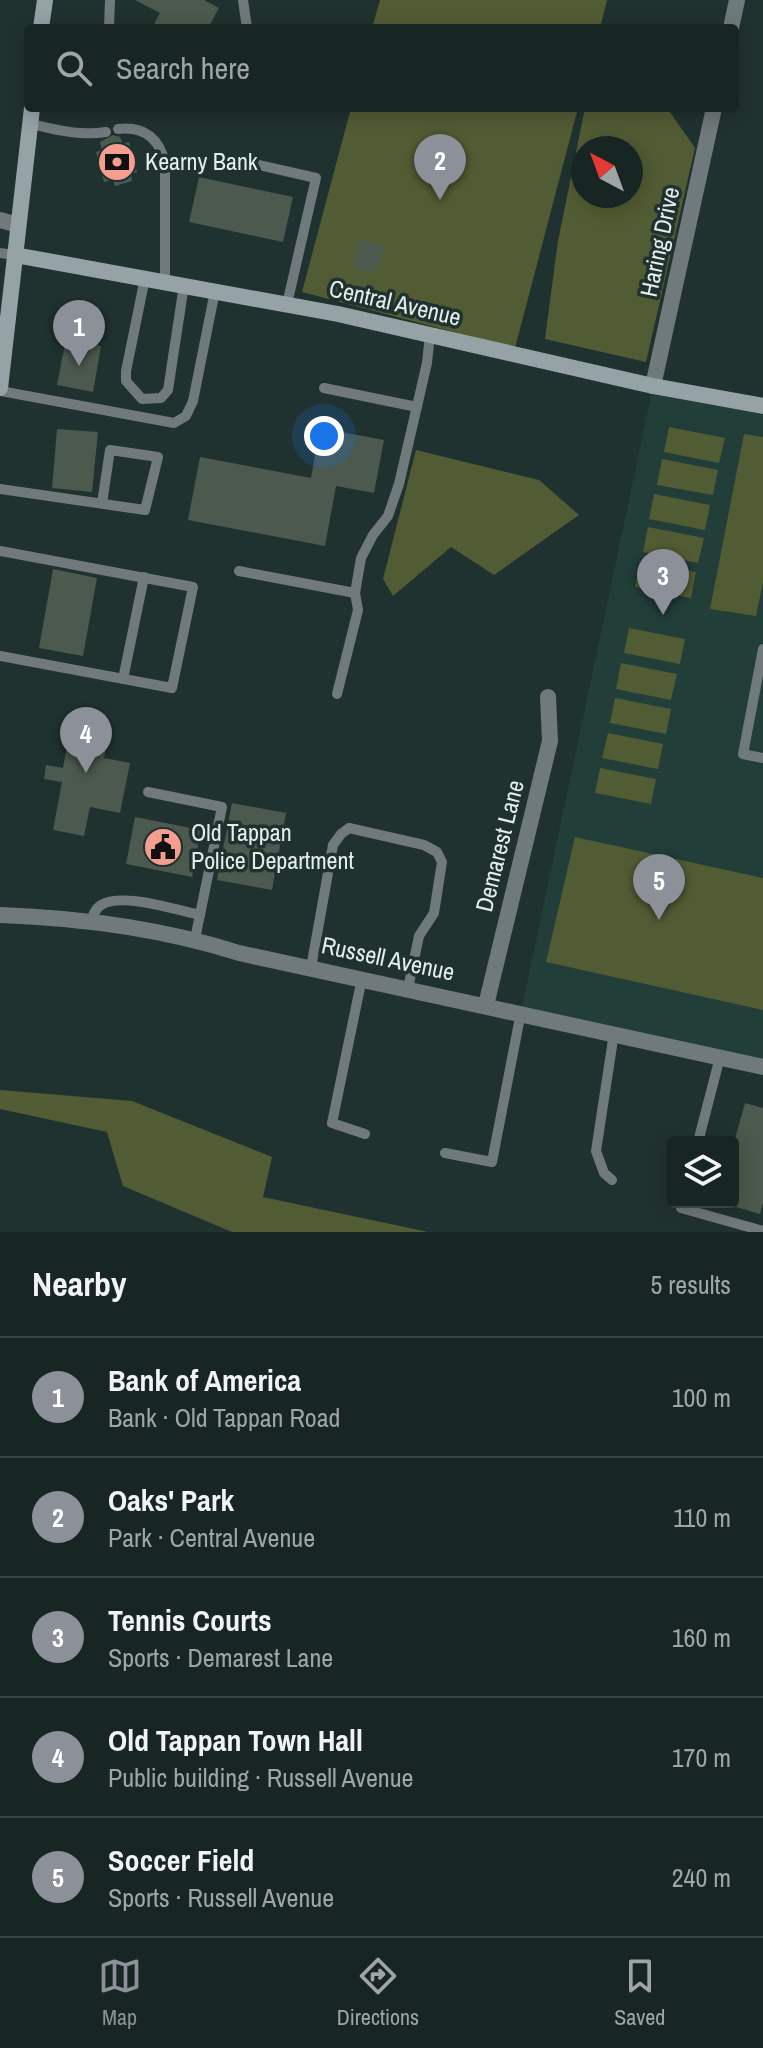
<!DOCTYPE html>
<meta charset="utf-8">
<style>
body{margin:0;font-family:"Archivo Narrow",sans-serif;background:#253230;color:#f1f3f6}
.controls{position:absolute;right:24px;bottom:24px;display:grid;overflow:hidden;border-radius:8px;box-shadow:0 4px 20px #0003}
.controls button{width:72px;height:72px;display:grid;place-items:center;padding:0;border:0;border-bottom:2px solid #364341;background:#182623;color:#f1f3f6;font:40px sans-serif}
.compass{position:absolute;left:571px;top:136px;width:72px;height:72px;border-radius:50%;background:#182623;box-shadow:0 4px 20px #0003;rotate:319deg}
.you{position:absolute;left:324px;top:436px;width:28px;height:28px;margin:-20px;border:6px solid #fff;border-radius:50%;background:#1a73e8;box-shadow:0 0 0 12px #1a73e833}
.badge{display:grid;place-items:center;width:52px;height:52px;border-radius:50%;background:#8c9099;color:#fff;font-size:26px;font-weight:700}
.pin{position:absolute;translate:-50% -66px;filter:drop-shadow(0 2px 4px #0008)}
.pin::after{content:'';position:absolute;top:42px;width:28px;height:24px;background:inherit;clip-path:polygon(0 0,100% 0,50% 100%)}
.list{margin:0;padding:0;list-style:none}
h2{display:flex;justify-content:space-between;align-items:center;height:104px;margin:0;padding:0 32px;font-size:34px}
h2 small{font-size:26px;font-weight:400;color:#9fa5a6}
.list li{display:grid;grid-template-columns:52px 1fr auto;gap:24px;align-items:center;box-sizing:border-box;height:120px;padding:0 32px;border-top:2px solid #364341}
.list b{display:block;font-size:30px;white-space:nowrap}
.list p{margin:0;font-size:26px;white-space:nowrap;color:#9fa5a6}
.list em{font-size:26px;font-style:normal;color:#9fa5a6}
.icon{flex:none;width:44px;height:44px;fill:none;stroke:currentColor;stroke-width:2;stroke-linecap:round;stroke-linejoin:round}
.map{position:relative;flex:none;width:763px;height:1232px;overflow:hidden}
.search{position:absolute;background:#182623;box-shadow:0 4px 20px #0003;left:24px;right:24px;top:24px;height:88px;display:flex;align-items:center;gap:20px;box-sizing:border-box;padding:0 28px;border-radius:8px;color:#9fa5a6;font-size:30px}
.sheet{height:704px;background:#182623}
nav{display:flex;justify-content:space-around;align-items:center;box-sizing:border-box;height:112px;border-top:2px solid #364341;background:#182623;font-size:22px;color:#9fa5a6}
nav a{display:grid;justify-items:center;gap:4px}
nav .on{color:#8c9099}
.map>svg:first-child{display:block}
.built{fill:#223e39}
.green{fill:#525c34;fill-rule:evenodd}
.building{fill:#4b594e}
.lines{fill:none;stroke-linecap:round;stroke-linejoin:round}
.lane{stroke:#70797b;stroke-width:10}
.street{stroke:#70797b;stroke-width:16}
.secondary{stroke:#95a3a6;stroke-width:16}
.labels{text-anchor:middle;stroke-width:7;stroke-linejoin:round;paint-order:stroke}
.poi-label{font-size:24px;fill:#e3eeeb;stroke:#20322f;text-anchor:start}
.street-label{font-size:24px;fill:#e3eeeb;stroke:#20322f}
</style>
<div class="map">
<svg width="763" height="1232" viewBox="0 0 763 1232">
<rect width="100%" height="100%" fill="#20322f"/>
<path class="built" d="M653 386 763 406V1067L521 1012Z"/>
<g class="green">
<path d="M380 0H607L600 28H372Z"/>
<path d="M351 108H578L515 348 302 292Z"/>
<path d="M585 108H667L695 148 646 362 545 339 558 241ZM583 148H631V196H583Z"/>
<path d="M669 427 725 438 719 463 664 452Z"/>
<path d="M744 434 763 437V582L756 616 710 609Z"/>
<path d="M416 450 539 480 579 515 494 575 451 547 393 596 383 579Z"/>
<path d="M662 459 718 470 713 495 657 485Z"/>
<path d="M654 494 710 505 705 530 649 519Z"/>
<path d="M648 527 704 538 698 563 643 552Z"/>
<path d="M640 562 696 572 691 598 635 587Z"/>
<path d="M629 628 685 639 680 664 624 653Z"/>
<path d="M621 663 677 674 671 700 616 689Z"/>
<path d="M615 698 671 709 666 734 610 723Z"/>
<path d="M608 733 663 744 658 769 602 758Z"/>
<path d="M600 768 656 779 651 804 595 793Z"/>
<path d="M575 837 763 878V1010L546 962Z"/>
<path d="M0 1090 132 1101 272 1157 263 1197 428 1232H232L123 1186 107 1132 0 1109Z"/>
</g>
<g class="building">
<path d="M135 0H204L219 8 208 28H152L160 13Z"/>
<path d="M113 135 120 137 123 144 129 142 137 172 131 174 132 181 115 186 113 180 104 182 96 152 102 150 100 142Z"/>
<path d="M199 177 293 197 283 242 189 222Z"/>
<path d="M359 240 384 245 379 267 376 266 375 272 354 268Z"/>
<path d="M66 339 101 346 93 392 57 385Z"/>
<path d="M320 428 384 440 374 493 336 486 325 546 188 520 200 457 311 478Z"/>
<path d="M57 429 98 432 92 492 52 488Z"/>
<path d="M53 569 97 578 83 656 39 648Z"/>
<path d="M72 720 110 727 104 758 130 763 120 813 90 807 84 836 53 830 62 782 44 779 46 765 63 768Z"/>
<path d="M232 803 286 813 272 890 217 880Z"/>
<path d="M135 817 201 830 192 877 126 864Z"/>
<path d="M745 1103 763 1108V1203L760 1214 733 1206V1146Z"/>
</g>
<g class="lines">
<g class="lane">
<path d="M243 0 247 28"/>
<path d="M109 28 110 0"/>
<path d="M31 124C57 130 79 136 106 132"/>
<path d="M118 129C145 126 160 139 165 164V282"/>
<path d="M237 160 316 178 287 304"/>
<path d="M0 253 15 255"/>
<path d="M145 278 126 371V381L142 399 161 398 168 390 184 285"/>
<path d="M324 388 417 407"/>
<path d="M0 391 174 423 186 416 193 401 215 291"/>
<path d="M0 489 145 510 158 457 110 450 102 503"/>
<path d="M0 551 193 587 172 688 0 656"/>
<path d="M239 571 355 593 361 558 373 535 388 516 399 484 427 363 430 335"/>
<path d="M763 649 743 754 763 758"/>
<path d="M123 679 144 577"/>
<path d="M337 694 358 610 355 593"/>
<path d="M148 792 222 807 195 939"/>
<path d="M91 921C93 915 95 909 101 905 122 892 176 910 200 915"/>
<path d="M311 968 333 845 341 834 349 828 424 845 437 852 442 862 434 913 419 936 408 988"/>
<path d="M362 978 332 1123 365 1134"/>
<path d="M698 1142 720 1057"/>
<path d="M445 1153 492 1162 521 1012"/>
<path d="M612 1180 604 1173 596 1151 614 1033"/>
<path d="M683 1202 681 1208 763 1231"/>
</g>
<g class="street">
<path d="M731 28 737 0"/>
<path d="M0 220 18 225"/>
<path d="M653 386 714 108"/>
<path d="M0 915C82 918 161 928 239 953L763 1067"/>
<path d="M486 1005 550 741 548 697"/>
</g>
<g class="secondary">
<path d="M41 28 45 0"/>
<path d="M15 255 338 314 653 386 763 406"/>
<path d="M0 388 32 108"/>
</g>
</g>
<defs>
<g id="bank-disc" transform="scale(2)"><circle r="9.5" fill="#f59d8f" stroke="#20322f"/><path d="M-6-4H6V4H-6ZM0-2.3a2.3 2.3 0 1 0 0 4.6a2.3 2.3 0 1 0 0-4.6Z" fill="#111"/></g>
<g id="civic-disc" transform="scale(2)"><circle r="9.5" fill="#f59d8f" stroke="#20322f"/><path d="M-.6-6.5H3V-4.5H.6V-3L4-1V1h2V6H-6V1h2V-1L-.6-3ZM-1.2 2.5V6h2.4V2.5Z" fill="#111"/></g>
</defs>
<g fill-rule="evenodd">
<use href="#bank-disc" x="117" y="162"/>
<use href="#civic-disc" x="163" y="847"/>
</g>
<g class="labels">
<g class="poi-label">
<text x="145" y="170">Kearny Bank</text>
<text x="191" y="841">Old Tappan<tspan x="191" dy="28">Police Department</tspan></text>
</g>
<g class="street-label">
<text transform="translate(660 242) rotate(-78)" y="8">Haring Drive</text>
<text transform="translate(395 303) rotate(13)" y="8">Central Avenue</text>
<text transform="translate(500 846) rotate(-76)" y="8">Demarest Lane</text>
<text transform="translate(388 959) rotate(12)" y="8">Russell Avenue</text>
</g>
</g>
</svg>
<div class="controls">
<button><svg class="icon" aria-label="layers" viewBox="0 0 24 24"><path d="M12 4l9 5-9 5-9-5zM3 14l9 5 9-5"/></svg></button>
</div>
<svg class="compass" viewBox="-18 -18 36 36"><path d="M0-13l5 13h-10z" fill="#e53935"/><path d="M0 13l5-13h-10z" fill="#9fa5a6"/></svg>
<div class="you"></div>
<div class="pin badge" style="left:79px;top:366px">1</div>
<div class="pin badge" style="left:440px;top:200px">2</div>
<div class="pin badge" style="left:663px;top:615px">3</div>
<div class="pin badge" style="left:86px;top:773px">4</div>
<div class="pin badge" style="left:659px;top:920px">5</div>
<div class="search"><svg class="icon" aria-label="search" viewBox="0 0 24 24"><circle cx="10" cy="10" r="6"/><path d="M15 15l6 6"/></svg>Search here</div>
</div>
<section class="sheet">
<h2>Nearby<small>5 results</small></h2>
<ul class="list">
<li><span class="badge">1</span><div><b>Bank of America</b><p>Bank · Old Tappan Road</p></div><em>100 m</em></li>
<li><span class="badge">2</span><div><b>Oaks' Park</b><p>Park · Central Avenue</p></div><em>110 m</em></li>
<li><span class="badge">3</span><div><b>Tennis Courts</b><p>Sports · Demarest Lane</p></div><em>160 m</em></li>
<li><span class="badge">4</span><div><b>Old Tappan Town Hall</b><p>Public building · Russell Avenue</p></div><em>170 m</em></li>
<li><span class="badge">5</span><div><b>Soccer Field</b><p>Sports · Russell Avenue</p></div><em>240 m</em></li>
</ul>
</section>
<nav>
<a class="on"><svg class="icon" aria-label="map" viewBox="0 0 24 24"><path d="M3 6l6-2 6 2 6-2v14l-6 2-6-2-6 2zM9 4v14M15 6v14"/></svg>Map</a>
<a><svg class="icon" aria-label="directions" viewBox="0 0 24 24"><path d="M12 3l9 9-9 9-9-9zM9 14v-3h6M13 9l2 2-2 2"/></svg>Directions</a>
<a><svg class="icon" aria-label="saved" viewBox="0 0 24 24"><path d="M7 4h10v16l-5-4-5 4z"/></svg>Saved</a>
</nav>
